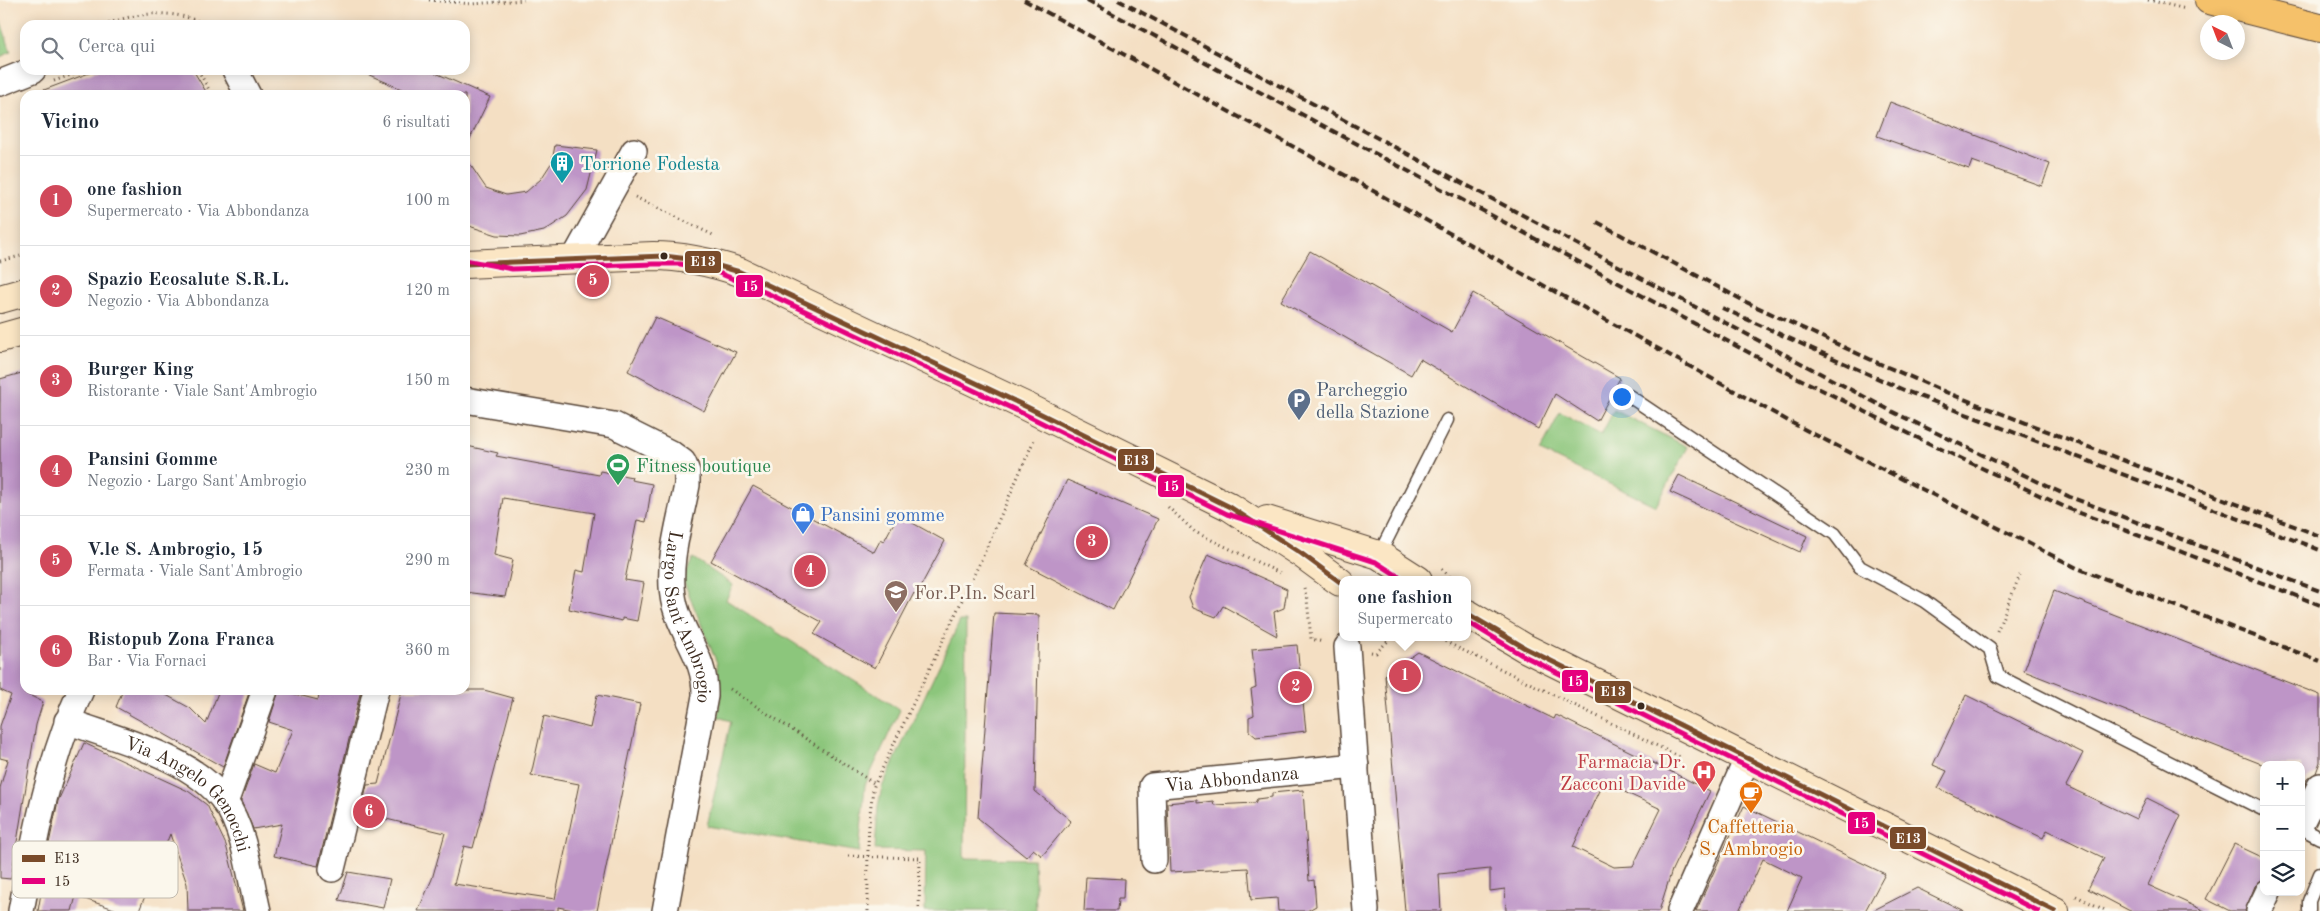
<!DOCTYPE html>
<html lang="it">
<meta charset="utf-8">
<style>
body{margin:0;font-family:"Old Standard TT",serif;background:#f2f2f3;color:#1f2937}
.controls{position:absolute;right:15px;bottom:15px;display:grid;overflow:hidden;border-radius:10px;box-shadow:0 2px 12px #0003}
.controls button{width:45px;height:45px;display:grid;place-items:center;padding:0;border:0;border-bottom:1px solid #e0e1e3;background:#fff;color:#1f2937;font:25px sans-serif}
.compass{position:absolute;left:2200px;top:15px;width:45px;height:45px;border-radius:50%;background:#fff;box-shadow:0 2px 12px #0003;rotate:318deg}
.you{position:absolute;left:1621px;top:396px;width:18px;height:18px;margin:-12px;border:4px solid #fff;border-radius:50%;background:#1a73e8;box-shadow:0 0 0 8px #1a73e833}
.badge{display:grid;place-items:center;width:32px;height:32px;border-radius:50%;background:#d1495b;color:#fff;font-size:16px;font-weight:700}
.pin{position:absolute;translate:-50% -50%;border:2px solid #fff;box-shadow:0 1px 5px #0006}
.popup{position:absolute;left:1339px;top:576px;width:132px;height:65px;box-sizing:border-box;display:grid;place-content:center;border-radius:10px;background:#fff;filter:drop-shadow(0 1px 4px #0005);font-size:16px;white-space:nowrap;color:#747a83}
.popup b{font-size:19px;color:#1f2937}
.popup::after{content:'';position:absolute;left:50%;top:100%;margin-left:-10px;border:10px solid transparent;border-top-color:#fff}
.list{margin:0;padding:0;list-style:none}
h2{display:flex;justify-content:space-between;align-items:center;height:65px;margin:0;padding:0 20px;font-size:21px}
h2 small{font-size:16px;font-weight:400;color:#747a83}
.list li{display:grid;grid-template-columns:32px 1fr auto;gap:15px;align-items:center;box-sizing:border-box;height:90px;padding:0 20px;border-top:1px solid #e0e1e3}
.list b{display:block;font-size:19px;white-space:nowrap}
.list p{margin:0;font-size:16px;white-space:nowrap;color:#747a83}
.list em{font-size:16px;font-style:normal;color:#747a83}
.icon{flex:none;width:28px;height:28px;fill:none;stroke:currentColor;stroke-width:2;stroke-linecap:round;stroke-linejoin:round}
.map{position:relative;flex:none;width:2320px;height:911px;overflow:hidden}
.search{position:absolute;background:#fff;box-shadow:0 2px 12px #0003;left:20px;top:20px;width:450px;height:55px;display:flex;align-items:center;gap:12px;box-sizing:border-box;padding:0 18px;border-radius:15px;color:#747a83;font-size:19px}
.panel{position:absolute;background:#fff;box-shadow:0 2px 12px #0003;left:20px;top:90px;width:450px;height:605px;border-radius:15px}
.map>svg:first-child{display:block}
.green{fill:#8cc67b;stroke:#64784c}
.building{fill:#be95c7;fill-rule:evenodd}
.lines{fill:none;stroke-linecap:round;stroke-linejoin:round}
.lane-casing{stroke:#574537;stroke-width:15}
.street-casing{stroke:#574537;stroke-width:28}
.secondary-casing{stroke:#574537;stroke-width:30}
.primary-casing{stroke:#574537;stroke-width:30}
.path{stroke:#574537;stroke-width:3;stroke-dasharray:1 4;stroke-linecap:butt}
.lane{stroke:#fff;stroke-width:12}
.street{stroke:#fff;stroke-width:25}
.secondary{stroke:#fbe6c4;stroke-width:28}
.primary{stroke:#f5c16b;stroke-width:28}
.rail{stroke:#3b2a1e;stroke-width:4;stroke-dasharray:8 4;stroke-linecap:butt}
.bus-1-casing{stroke:#fbf7ec;stroke-width:9}
.bus-2-casing{stroke:#fbf7ec;stroke-width:9}
.bus-1{stroke:#7a4b2a;stroke-width:5}
.bus-2{stroke:#e5007d;stroke-width:5}
.bus-dot{fill:#3b2a1e;stroke:#fbf7ec;stroke-width:2}
.labels{text-anchor:middle;stroke-width:5;stroke-linejoin:round;paint-order:stroke}
.culture-label{font-size:19px;fill:#0d838f;stroke:#fbf7ec;text-anchor:start}
.service-label{font-size:19px;fill:#4e5e75;stroke:#fbf7ec;text-anchor:start}
.leisure-label{font-size:19px;fill:#27864d;stroke:#fbf7ec;text-anchor:start}
.shop-label{font-size:19px;fill:#366cbe;stroke:#fbf7ec;text-anchor:start}
.education-label{font-size:19px;fill:#785e54;stroke:#fbf7ec;text-anchor:start}
.street-label{font-size:19px;fill:#3b2a1e;stroke:#fbf7ec}
.health-label{font-size:19px;fill:#be3a42;stroke:#fbf7ec;text-anchor:end}
.food-label{font-size:19px;fill:#c56008;stroke:#fbf7ec}
.key{fill:#fbf7ec;stroke:#c1baae;stroke-width:1}
.key-label{font-size:14px;fill:#3b2a1e}
.line-badge{stroke:#fbf7ec;stroke-width:2}
.badge-label{font-size:14px;text-anchor:middle;font-weight:bold;fill:#fff}
</style>
<div class="map">
<svg width="2320" height="911" viewBox="0 0 2320 911">
<rect width="100%" height="100%" fill="#fbf7ec"/>
<filter id="ink" filterUnits="userSpaceOnUse"><feTurbulence type="fractalNoise" baseFrequency=".02" numOctaves="2"/><feDisplacementMap in="SourceGraphic" scale="10" xChannelSelector="R" yChannelSelector="G"/><feConvolveMatrix kernelMatrix="1 2 1 2 8 2 1 2 1" color-interpolation-filters="sRGB"/></filter>
<filter id="wash" filterUnits="userSpaceOnUse"><feTurbulence type="fractalNoise" baseFrequency=".0096" numOctaves="4" result="noise"/><feDisplacementMap in="SourceGraphic" scale="20" xChannelSelector="R" yChannelSelector="G"/><feGaussianBlur stdDeviation="1.12" result="paint"/><feColorMatrix in="noise" values="0 0 0 0 0 0 0 0 0 0 0 0 0 0 0 0 0 1.4 0 .05"/><feComposite in="paint" operator="in"/></filter>
<g filter="url(#wash)">
<rect width="100%" height="100%" fill="#f4dfc3"/>
<g class="green">
<path d="M0 19 11 52 0 57Z"/>
<path d="M1614 410 1688 447 1656 506 1540 451 1560 413 1601 435Z"/>
<path d="M693 558 733 585 726 600 900 710 865 785 859 852 707 826 731 721 718 717 721 690 717 663 683 580Z"/>
<path d="M960 621H966L964 858 1034 859 1036 911H925L926 851 875 850 878 806 882 787Z"/>
</g>
<g id="blocks">
<g class="building">
<path d="M97 70H193L208 95H36V93Z"/>
<path d="M358 70H429L490 97 465 149V95H415Z"/>
<path d="M1890 102 2050 164 2042 186 1972 161 1969 169 1877 136Z"/>
<path d="M555 145 597 150 587 190 567 216 544 231 520 236 497 235 472 227 465 222V157L486 188 506 195 526 192 541 179 552 162Z"/>
<path d="M1310 251 1452 332 1473 293 1620 378 1597 421 1555 394 1538 429 1420 359 1411 375 1281 301Z"/>
<path d="M655 317 736 352 704 411 628 371Z"/>
<path d="M25 372V693L43 702 36 725 11 879 0 878V788L8 760 0 758V726L11 695 0 690V379Z"/>
<path d="M467 446 498 453 496 456 599 475 600 471 632 477 631 480 652 484 646 522 637 520 625 580 644 583 637 621 622 618V621L569 609 576 570 584 572 594 513 503 498 494 555 513 560 505 597 465 592V457Z"/>
<path d="M1679 475 1807 536 1800 552 1670 492Z"/>
<path d="M1067 480 1158 519 1113 610 1026 565Z"/>
<path d="M753 486 874 552 881 539 884 541 898 515 945 541 916 595 914 593 875 668 814 634 822 622 711 561Z"/>
<path d="M1208 554 1287 589 1284 608 1274 612 1277 636 1223 606 1216 617 1193 608 1189 597Z"/>
<path d="M2054 591 2320 695V762L2316 773 2307 779 2301 791V765H2264L2024 671Z"/>
<path d="M994 613 1039 615 1035 791 1071 821 1042 856 1033 849 1026 857 978 818Z"/>
<path d="M1297 645 1306 731 1256 737 1249 731V717L1254 715 1251 689 1256 687 1252 649Z"/>
<path d="M1418 652 1554 719 1556 715 1710 791 1672 870 1659 911H1506L1505 889 1490 891V869L1439 874 1441 911H1405L1385 675ZM1603 782 1661 809 1633 866 1614 867 1573 847Z"/>
<path d="M123 690H157L190 708 206 724 219 690H250L223 767 116 707Z"/>
<path d="M279 690 318 700 320 690H361L318 866 274 856 282 824 253 829 241 801 254 764 275 773 293 730 269 722Z"/>
<path d="M402 690H484L513 698 473 848 464 846 454 884 555 899 579 784 531 775 544 716 590 728 597 695 640 704 597 911H578L558 907V911H418L432 879 445 833 361 813 367 785 378 784Z"/>
<path d="M1966 695 2083 753 2066 786 2136 819 2147 798 2181 815 2148 885 2205 911H2130L2088 889 2104 858 2047 830 2043 838 1938 788 1947 771 1933 765Z"/>
<path d="M84 743 188 791 207 805 226 845 243 911H188L187 884 170 834 139 911H120L76 896 72 911H38L42 887 40 886 58 801Z"/>
<path d="M1303 790 1309 881 1314 880 1316 906 1307 911H1278L1277 898 1251 900 1248 868 1170 872 1167 803 1197 800V803L1213 801 1214 805 1255 803 1257 799 1272 797V793Z"/>
<path d="M1744 806 1885 874 1865 911H1787L1802 878 1763 859 1739 911H1696Z"/>
<path d="M2234 844 2264 858V879L2255 886 2245 911H2230L2206 899Z"/>
<path d="M348 872 390 879 383 908 339 900Z"/>
<path d="M1086 877 1124 879 1123 899H1118L1117 911H1084Z"/>
<path d="M1917 888 1964 911H1872Z"/>
</g>
</g>
</g>
<g filter="url(#ink)">
<use href="#blocks" fill-opacity="0" stroke="#574537" stroke-width="1"/>
<g class="lines">
<g class="lane-casing">
<g id="lane">
<path d="M1629 396 1835 534 1860 567 1924 601 1990 649 1998 676 2264 810"/>
<path d="M1379 555 1447 420"/>
<path d="M2301 828 2320 838"/>
<path d="M2309 911V901L2320 874"/>
</g>
</g>
<g class="street-casing">
<g id="street">
<path d="M235 70 248 95"/>
<path d="M0 83 33 70"/>
<path d="M574 259 634 151"/>
<path id="s1" d="M465 400 614 425 672 454 683 462 687 472V485C680 523 665 567 675 606 684 639 706 659 705 696L665 911"/>
<path d="M1347 647 1366 911"/>
<path id="s2" d="M67 721C118 740 192 756 225 802 245 830 250 878 258 911"/>
<path d="M225 803 265 690"/>
<path d="M2301 824 2320 786"/>
<path id="s3" d="M1154 860 1152 786 1356 766"/>
<path d="M332 869 376 690"/>
<path d="M21 911C35 836 49 760 81 690"/>
<path d="M1680 911 1747 759"/>
<path d="M2259 911 2268 892"/>
</g>
</g>
<g class="secondary-casing">
<g id="secondary">
<path d="M465 264 653 256C684 256 711 262 740 272L1027 407 1230 507 1302 554 1340 582"/>
<path d="M0 299 25 292"/>
<path d="M0 338 25 331"/>
<path d="M1267 520 1379 555 1418 580"/>
<path d="M1468 614 1525 648 2055 911"/>
</g>
</g>
<g class="primary-casing">
<path id="primary" d="M2209 0 2320 28"/>
</g>
<g class="path">
<path d="M429 0 472 4 524 0"/>
<path d="M2148 0 2186 9"/>
<path d="M104 25C138 12 173 8 206 25"/>
<path d="M198 70 212 95"/>
<path d="M54 81 85 70"/>
<path d="M635 197 713 235"/>
<path d="M0 261 25 255"/>
<path d="M1168 507 1195 532 1282 574"/>
<path d="M1442 569 1453 580"/>
<path d="M1304 588 1307 599 1311 639 1323 642"/>
<path d="M1997 631 2020 575"/>
<path d="M1436 637 1680 757"/>
<path d="M1371 652 1376 653 1392 637"/>
<path d="M730 689 875 784"/>
<path d="M848 856 920 858 919 911"/>
<path d="M2076 896 2107 911"/>
<path d="M868 911C868 869 866 827 874 786L982 558 1034 440"/>
</g>
<use href="#lane" class="lane"/>
<use href="#street" class="street"/>
<use href="#secondary" class="secondary"/>
<use href="#primary" class="primary"/>
<g class="rail">
<path d="M1024 0 1294 147 1792 423 2077 568 2320 661"/>
<path d="M1087 0 1776 367 1924 441 2067 508 2320 605"/>
<path d="M1118 0 1893 412 2070 497 2320 591"/>
<path d="M1597 222 1746 302 1878 363 1948 393 2320 536"/>
<path d="M1722 308 1906 391 2320 550"/>
</g>
<g class="bus-1-casing">
<g id="bus-1">
<path d="M465 264 664 256 697 260 740 272 1027 407 1230 507 1302 554 1340 582"/>
<path d="M1468 614 1525 648 2055 911"/>
</g>
</g>
<g class="bus-2-casing">
<g id="bus-2">
<path d="M465 260 512 269 653 264H680L707 268 769 294 1024 414 1227 514 1376 562 1404 580"/>
<path d="M1468 622 1522 655 2038 911"/>
</g>
</g>
<use href="#bus-1" class="bus-1"/>
<use href="#bus-2" class="bus-2"/>
</g>
</g>
<defs>
<g id="building-pin" transform="scale(1.25)"><path d="M0 17L-7.5 6A9.5 9.5 0 1 1 7.5 6Z" fill="#0f9aa8" stroke="#fbf7ec"/><path d="M-4-6H4V6H1V3H-1V6H-4ZM-2.5-4.3h1.7v1.8h-1.7ZM.8-4.3h1.7v1.8H.8ZM-2.5-1h1.7V.8h-1.7ZM.8-1h1.7V.8H.8Z" fill="#fff"/></g>
<g id="parking-pin" transform="scale(1.25)"><path d="M0 17L-7.5 6A9.5 9.5 0 1 1 7.5 6Z" fill="#5c6f8a" stroke="#fbf7ec"/><path d="M-3.5-5.5H1a3.5 3.5 0 0 1 0 7H-1V5.5H-3.5ZM-1-3.4V-.6H.8a1.4 1.4 0 0 0 0-2.8Z" fill="#fff"/></g>
<g id="stadium-pin" transform="scale(1.25)"><path d="M0 17L-7.5 6A9.5 9.5 0 1 1 7.5 6Z" fill="#2e9e5b" stroke="#fbf7ec"/><path d="M0-5a6.5 5 0 1 0 0 10a6.5 5 0 1 0 0-10ZM-3.5-1.8h7v3.6h-7Z" fill="#fff"/></g>
<g id="shop-pin" transform="scale(1.25)"><path d="M0 17L-7.5 6A9.5 9.5 0 1 1 7.5 6Z" fill="#3f7fe0" stroke="#fbf7ec"/><path d="M-5-2.5h2.3a2.7 3.5 0 0 1 5.4 0H5L5.5 6h-11ZM-1.5-2.5h3a1.5 2.3 0 0 0-3 0Z" fill="#fff"/></g>
<g id="university-pin" transform="scale(1.25)"><path d="M0 17L-7.5 6A9.5 9.5 0 1 1 7.5 6Z" fill="#8d6e63" stroke="#fbf7ec"/><path d="M0-5L7-2L0 1L-7-2ZM-4 1L0 2.5L4 1V4Q0 6-4 4Z" fill="#fff"/></g>
<g id="hospital-pin" transform="scale(1.25)"><path d="M0 17L-7.5 6A9.5 9.5 0 1 1 7.5 6Z" fill="#e0444e" stroke="#fbf7ec"/><path d="M-5-5h3v3.5h4V-5h3V5h-3V1.5h-4V5h-3Z" fill="#fff"/></g>
<g id="cafe-pin" transform="scale(1.25)"><path d="M0 17L-7.5 6A9.5 9.5 0 1 1 7.5 6Z" fill="#e8710a" stroke="#fbf7ec"/><path d="M-5.5-4.5H6V0H3Q3 3.5 0 3.5H-2.5Q-5.5 3.5-5.5 0ZM3-3.2v2h1.7v-2ZM-6 4.5H4V6H-6Z" fill="#fff"/></g>
</defs>
<g fill-rule="evenodd">
<use href="#building-pin" x="562" y="163"/>
<use href="#parking-pin" x="1299" y="400"/>
<use href="#stadium-pin" x="618" y="465"/>
<use href="#shop-pin" x="803" y="514"/>
<use href="#university-pin" x="896" y="592"/>
<use href="#hospital-pin" x="1704" y="772"/>
<use href="#cafe-pin" x="1751" y="793"/>
</g>
<g class="bus-dot">
<circle cx="664" cy="256" r="4.5"/>
<circle cx="1641" cy="706" r="4.5"/>
</g>
<g class="labels">
<g class="culture-label">
<text x="580" y="170">Torrione Fodesta</text>
</g>
<g class="service-label">
<text x="1316" y="396">Parcheggio<tspan x="1316" dy="22">della Stazione</tspan></text>
</g>
<g class="leisure-label">
<text x="636" y="472">Fitness boutique</text>
</g>
<g class="shop-label">
<text x="820" y="521">Pansini gomme</text>
</g>
<g class="education-label">
<text x="914" y="599">For.P.In. Scarl</text>
</g>
<g class="street-label">
<text dy="7" stroke="none"><textPath href="#s1" startOffset="390">Largo Sant'Ambrogio</textPath></text>
<text dy="7" stroke="none"><textPath href="#s3" startOffset="154">Via Abbondanza</textPath></text>
<text dy="7" stroke="none"><textPath href="#s2" startOffset="148">Via Angelo Genocchi</textPath></text>
</g>
<g class="health-label">
<text x="1686" y="768">Farmacia Dr.<tspan x="1686" dy="22">Zacconi Davide</tspan></text>
</g>
<g class="food-label">
<text x="1751" y="833">Caffetteria<tspan x="1751" dy="22">S. Ambrogio</tspan></text>
</g>
</g>
<rect x="12" y="841" width="166" height="57" rx="8" class="key"/>
<rect x="22" y="855" width="23" height="7" fill="#7a4b2a"/>
<rect x="22" y="878" width="23" height="6" fill="#e5007d"/>
<g class="key-label">
<text x="54" y="863">E13</text>
<text x="54" y="886">15</text>
</g>
<g class="line-badge">
<rect x="684" y="250" width="38" height="24" rx="5" fill="#7a4b2a"/>
<rect x="735" y="274" width="29" height="24" rx="5" fill="#e5007d"/>
<rect x="1117" y="448" width="38" height="24" rx="5" fill="#7a4b2a"/>
<rect x="1157" y="474" width="28" height="24" rx="5" fill="#e5007d"/>
<rect x="1561" y="669" width="28" height="24" rx="5" fill="#e5007d"/>
<rect x="1594" y="680" width="38" height="24" rx="5" fill="#7a4b2a"/>
<rect x="1847" y="811" width="29" height="24" rx="5" fill="#e5007d"/>
<rect x="1889" y="826" width="38" height="24" rx="5" fill="#7a4b2a"/>
</g>
<g class="badge-label">
<text x="703" y="266">E13</text>
<text x="750" y="291">15</text>
<text x="1136" y="465">E13</text>
<text x="1171" y="491">15</text>
<text x="1575" y="686">15</text>
<text x="1613" y="696">E13</text>
<text x="1861" y="828">15</text>
<text x="1908" y="843">E13</text>
</g>
</svg>
<div class="controls">
<button>+</button>
<button>−</button>
<button><svg class="icon" aria-label="layers" viewBox="0 0 24 24"><path d="M12 4l9 5-9 5-9-5zM3 14l9 5 9-5"/></svg></button>
</div>
<svg class="compass" viewBox="-18 -18 36 36"><path d="M0-13l5 13h-10z" fill="#e53935"/><path d="M0 13l5-13h-10z" fill="#747a83"/></svg>
<div class="you"></div>
<div class="pin badge" style="left:1405px;top:676px">1</div>
<div class="popup"><b>one fashion</b>Supermercato</div>
<div class="pin badge" style="left:1296px;top:687px">2</div>
<div class="pin badge" style="left:1092px;top:542px">3</div>
<div class="pin badge" style="left:810px;top:571px">4</div>
<div class="pin badge" style="left:593px;top:281px">5</div>
<div class="pin badge" style="left:369px;top:812px">6</div>
<div class="search"><svg class="icon" aria-label="search" viewBox="0 0 24 24"><circle cx="10" cy="10" r="6"/><path d="M15 15l6 6"/></svg>Cerca qui</div>
<section class="panel">
<h2>Vicino<small>6 risultati</small></h2>
<ul class="list">
<li><span class="badge">1</span><div><b>one fashion</b><p>Supermercato · Via Abbondanza</p></div><em>100 m</em></li>
<li><span class="badge">2</span><div><b>Spazio Ecosalute S.R.L.</b><p>Negozio · Via Abbondanza</p></div><em>120 m</em></li>
<li><span class="badge">3</span><div><b>Burger King</b><p>Ristorante · Viale Sant'Ambrogio</p></div><em>150 m</em></li>
<li><span class="badge">4</span><div><b>Pansini Gomme</b><p>Negozio · Largo Sant'Ambrogio</p></div><em>230 m</em></li>
<li><span class="badge">5</span><div><b>V.le S. Ambrogio, 15</b><p>Fermata · Viale Sant'Ambrogio</p></div><em>290 m</em></li>
<li><span class="badge">6</span><div><b>Ristopub Zona Franca</b><p>Bar · Via Fornaci</p></div><em>360 m</em></li>
</ul>
</section>
</div>
